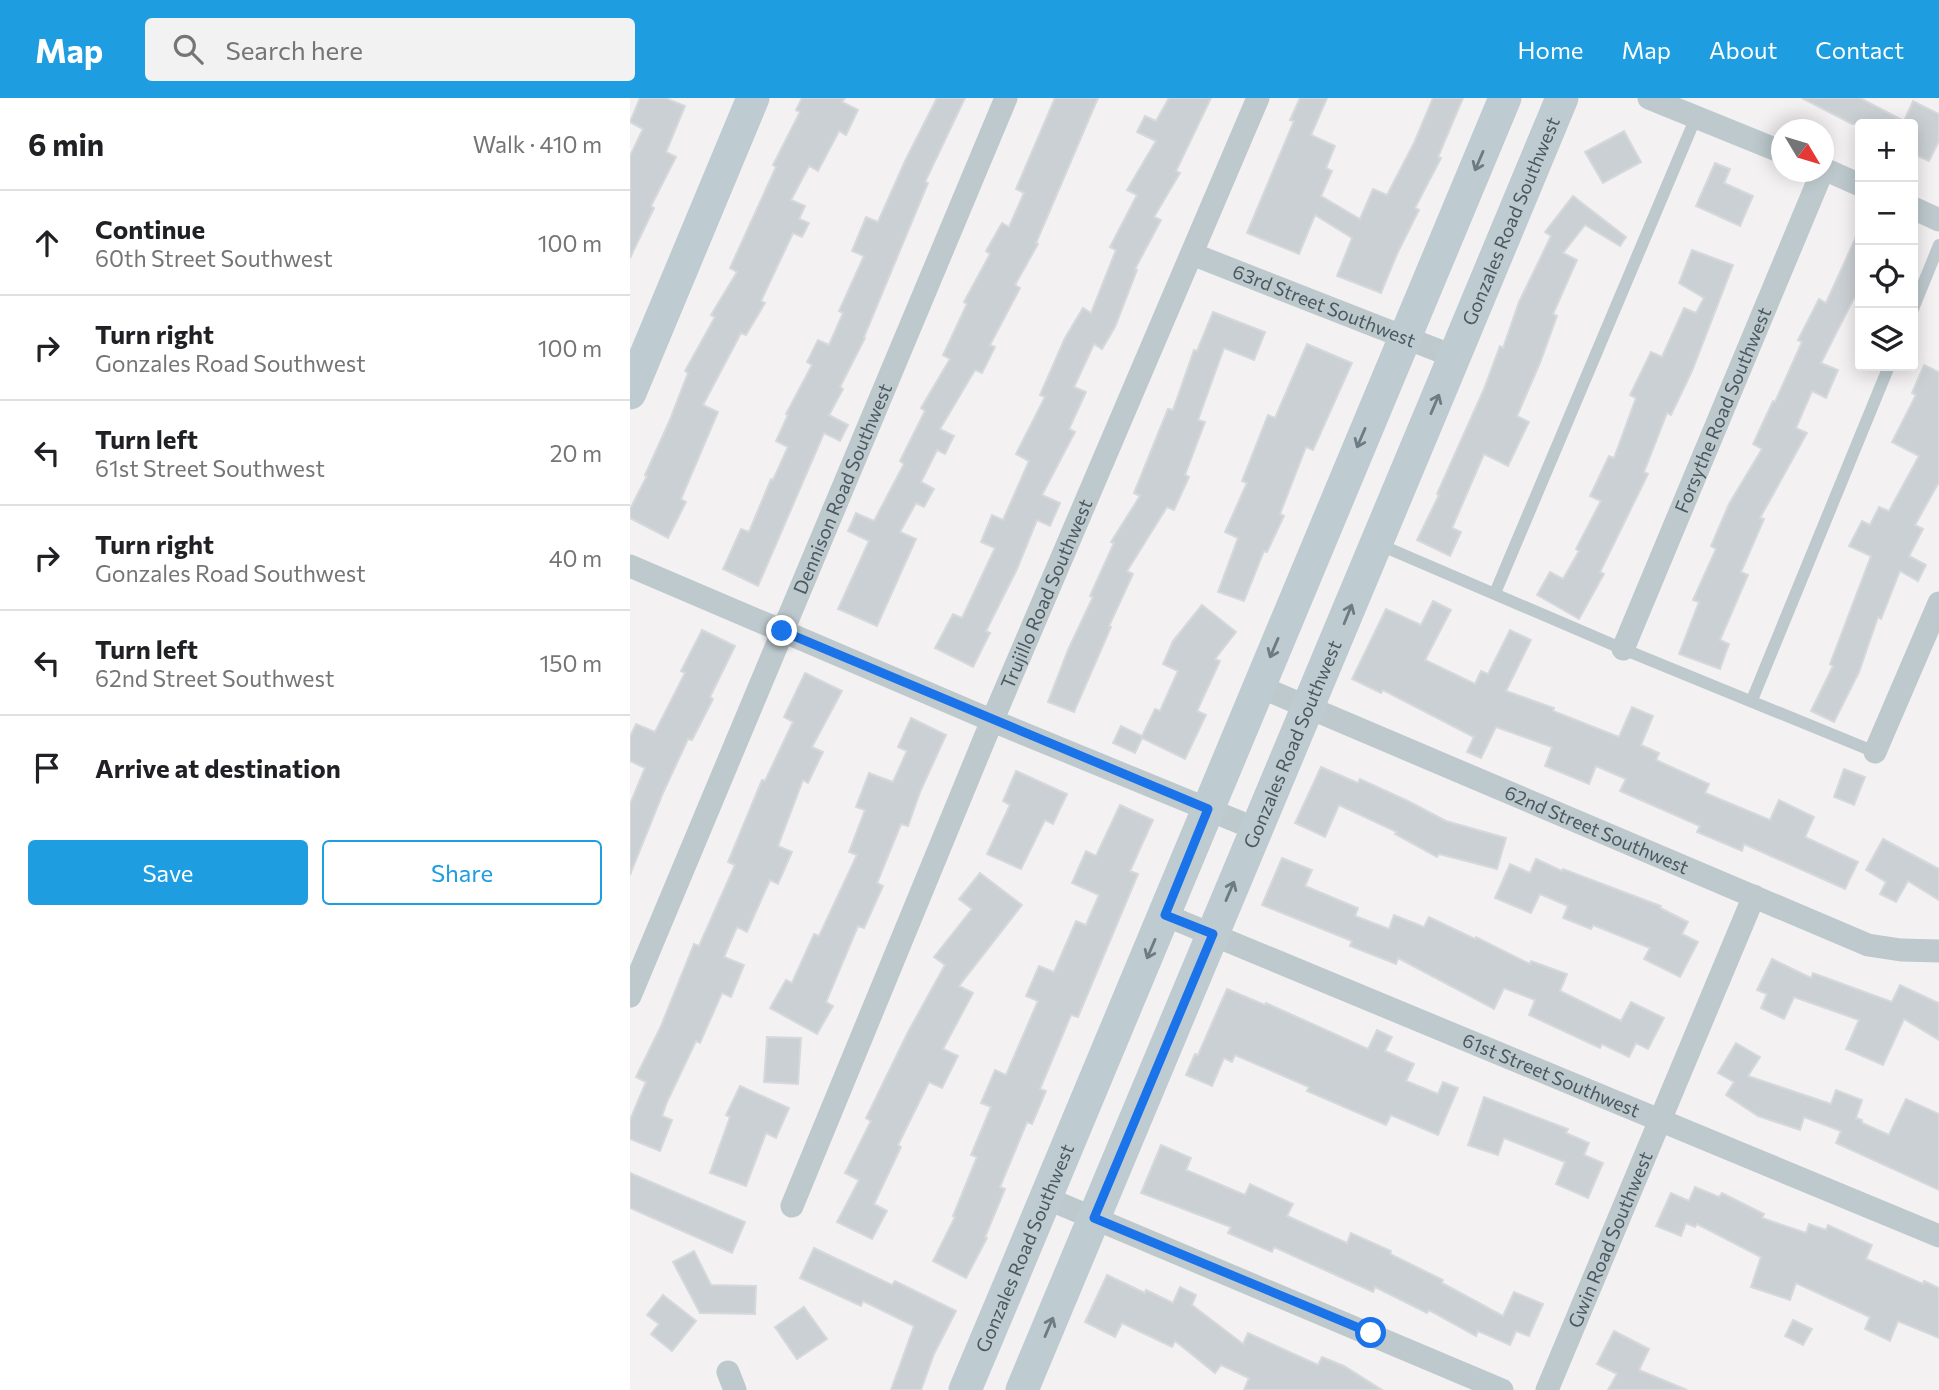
<!DOCTYPE html>
<meta charset="utf-8">
<style>
body{margin:0;font-family:Commissioner,sans-serif;background:#f2f2f2;color:#202124}
.controls{position:absolute;right:21px;top:21px;display:grid;overflow:hidden;border-radius:7px;box-shadow:0 4px 18px #0003}
.controls button{width:63px;height:63px;display:grid;place-items:center;padding:0;border:0;border-bottom:2px solid #e0e0e0;background:#fff;color:#202124;font:35px sans-serif}
.compass{position:absolute;left:1141px;top:21px;width:63px;height:63px;border-radius:50%;background:#fff;box-shadow:0 4px 18px #0003;rotate:128deg}
.stop{position:absolute;width:21px;height:21px;margin:-16px;border:5px solid #1a73e8;border-radius:50%;background:#fff}
.stop.end{background:#1a73e8;border-color:#fff;box-shadow:0 2px 7px #0008}
.list{margin:0;padding:0;list-style:none}
h2{display:flex;justify-content:space-between;align-items:center;height:91px;margin:0;padding:0 28px;font-size:30px}
h2 small{font-size:23px;font-weight:400;color:#757577}
.list li{display:grid;grid-template-columns:46px 1fr auto;gap:21px;align-items:center;box-sizing:border-box;height:105px;padding:0 28px;border-top:2px solid #e0e0e0}
.list b{display:block;font-size:26px;white-space:nowrap}
.list p{margin:0;font-size:23px;white-space:nowrap;color:#757577}
.list em{font-size:23px;font-style:normal;color:#757577}
.actions{display:flex;gap:14px;padding:21px 28px}
.actions a{flex:1;padding:16px 0;border:2px solid #1e9de1;border-radius:7px;text-align:center;font-size:24px;color:#1e9de1}
.actions .main{background:#1e9de1;color:#fff}
.icon{flex:none;width:38px;height:38px;fill:none;stroke:currentColor;stroke-width:2;stroke-linecap:round;stroke-linejoin:round}
.map{position:relative;flex:none;width:1309px;height:1292px;overflow:hidden}
header{display:flex;align-items:center;gap:42px;box-sizing:border-box;height:98px;padding:0 35px;background:#1e9de1;color:#fff}
header strong{font-size:33px}
nav{display:flex;gap:38px;margin-inline-start:auto;font-size:24px}
.search{width:490px;height:63px;background:#f2f2f2;display:flex;align-items:center;gap:18px;box-sizing:border-box;padding:0 24px;border-radius:7px;color:#757577;font-size:26px}
main{display:flex}
aside{flex:1;background:#fff}
.map>svg:first-child{display:block}
.building{fill:#cbd0d4;stroke:#d6d9dc;stroke-width:2}
.lines{fill:none;stroke-linecap:round;stroke-linejoin:round}
.lane{stroke:#bdc9cd;stroke-width:12}
.street{stroke:#bdc9cd;stroke-width:23}
.secondary{stroke:#beccd2;stroke-width:33}
.oneway{stroke:#6c7c82}
.route{stroke:#1a73e8;stroke-width:9}
.labels{text-anchor:middle;stroke-width:5;stroke-linejoin:round;paint-order:stroke}
.street-label{font-size:19px;fill:#49595f;stroke:#fff}
</style>
<header>
<strong>Map</strong>
<div class="search"><svg class="icon" aria-label="search" viewBox="0 0 24 24"><circle cx="10" cy="10" r="6"/><path d="M15 15l6 6"/></svg>Search here</div>
<nav><a>Home</a><a>Map</a><a>About</a><a>Contact</a></nav>
</header>
<main>
<aside>
<h2>6 min<small>Walk · 410 m</small></h2>
<ul class="list">
<li><svg class="icon" aria-label="ahead" viewBox="0 0 24 24"><path d="M12 20V5M6 11l6-6 6 6"/></svg><div><b>Continue</b><p>60th Street Southwest</p></div><em>100 m</em></li>
<li><svg class="icon" aria-label="right" viewBox="0 0 24 24"><path d="M7 20v-9h11M14 6l5 5-5 5"/></svg><div><b>Turn right</b><p>Gonzales Road Southwest</p></div><em>100 m</em></li>
<li><svg class="icon" aria-label="left" viewBox="0 0 24 24"><path d="M17 20v-9H6M10 6l-5 5 5 5"/></svg><div><b>Turn left</b><p>61st Street Southwest</p></div><em>20 m</em></li>
<li><svg class="icon" aria-label="right" viewBox="0 0 24 24"><path d="M7 20v-9h11M14 6l5 5-5 5"/></svg><div><b>Turn right</b><p>Gonzales Road Southwest</p></div><em>40 m</em></li>
<li><svg class="icon" aria-label="left" viewBox="0 0 24 24"><path d="M17 20v-9H6M10 6l-5 5 5 5"/></svg><div><b>Turn left</b><p>62nd Street Southwest</p></div><em>150 m</em></li>
<li><svg class="icon" aria-label="arrive" viewBox="0 0 24 24"><path d="M6 21V4h12l-3 4 3 4H6"/></svg><div><b>Arrive at destination</b></div></li>
</ul>
<div class="actions"><a class="main">Save</a><a>Share</a></div>
</aside>
<div class="map">
<svg width="1309" height="1292" viewBox="0 0 1309 1292">
<rect width="100%" height="100%" fill="#f4f1f2"/>
<g class="building">
<path d="M10 0H35L55 8 36 54 46 59 21 108 24 110 0 160V58L13 31 0 24Z"/>
<path d="M172 0H215L212 4 228 12 216 37 209 33 188 73 179 68 161 102 175 108 169 121 179 125 172 139 163 135 131 203 135 205 116 237 111 235 73 307 88 314 51 401 56 404 38 440 0 420V411L17 378 15 377 39 324 58 275 55 273 85 219 81 217 107 174 100 170 146 69 143 67 170 14 166 12Z"/>
<path d="M307 0H335L295 84 298 85 234 239 235 240 210 289 213 291 199 317 218 327 210 343 194 335 128 488 93 471 111 431 119 434 141 381 143 382 158 349 146 343 158 317 156 316 182 267 177 264 188 242 199 247 213 215 209 213 234 158 222 153 236 119 248 124 275 63Z"/>
<path d="M425 0H468L406 145 408 146 385 187 390 190 360 247 365 249 352 275 345 272 310 331 324 338 315 356 307 352 291 384 304 391 294 409 286 405 270 434 286 441 247 528 208 511 239 443 218 433 226 415 244 423 274 366 270 363 295 313 291 310 320 261 313 257 337 206 334 204 360 156 356 153 372 125 379 129 394 95 386 91Z"/>
<path d="M539 0H581L546 73 550 75 524 119 531 122 505 171 507 172 485 229 472 251 464 246 444 289 456 294 439 331 445 334 412 397 430 405 420 428 407 422 387 471 356 533 360 535 343 569 305 550 323 516 332 520 365 450 351 444 362 417 373 422 399 363 386 356 415 299 410 297 435 240 453 210 461 215 486 152 480 149 507 97 497 92 526 43 507 34 515 18 526 23Z"/>
<path d="M670 0H697L681 37 705 48 696 70 702 73 691 98 730 121 743 91 757 97 784 45 803 0H833L808 59 811 60 785 110 789 112 767 156 751 195 707 178 722 140 685 117 669 156 617 135 664 23 660 22Z"/>
<path d="M1172 0H1230L1274 23 1283 3 1309 16V43L1299 63 1283 56V26H1222Z"/>
<path d="M994 33 1011 64 973 85 955 54Z"/>
<path d="M1085 65 1100 71 1094 85 1123 98 1110 128 1066 108Z"/>
<path d="M943 98 996 139 990 148 955 127 933 155 947 162 923 216 927 218 910 265 887 318 899 324 878 368 854 356 822 430 831 434 820 458 787 442 809 397 807 396 854 291 870 248 873 250 889 204 921 138 915 134Z"/>
<path d="M1230 130V203L1224 200 1191 265 1208 272 1196 300 1182 293 1166 330 1177 335 1130 420 1134 421 1111 474 1118 477 1090 542 1099 546 1090 571 1049 556 1069 504 1063 502 1086 451 1081 448 1099 406 1132 351 1123 346 1143 303 1145 304 1172 244 1168 242 1189 201 1196 205Z"/>
<path d="M1062 152 1103 167 1062 273 1041 317 1037 315 1014 374 1018 376 970 474 974 476 949 521 907 497 920 474 933 481 949 453 946 451 971 403 960 398 979 358 984 360 1006 300 1000 297 1021 254 1032 259 1054 210 1066 215 1074 200 1049 185Z"/>
<path d="M583 214 635 234 624 262 594 250 568 322 575 324 555 377 559 379 544 412 537 409 497 473 503 476 479 528 481 529 444 614 418 604 438 552 463 499 460 498 484 445 481 444 510 398 504 395 538 311 543 312 564 252 567 253Z"/>
<path d="M677 246 722 265 683 352 676 349 650 416 654 418 637 454 634 453 614 503 588 494 608 440 595 434 617 385 612 383 638 317 645 320Z"/>
<path d="M1294 267 1309 274V384L1285 427 1293 431 1279 458 1296 467 1288 483 1270 473 1251 521 1248 519 1229 574 1204 624 1181 613 1203 568 1200 566 1241 458 1219 448 1232 423 1240 427 1249 409 1259 413 1289 358 1262 344 1286 297 1282 295Z"/>
<path d="M803 503 821 512 795 562 845 586 851 573 858 576 880 532 901 542 876 593 924 610 923 613 989 639 1002 609 1023 618 1011 647 1029 655 1026 662 1079 686 1075 695 1140 722 1149 702 1184 719 1175 739 1228 764 1215 791 1114 746 1112 753 1067 734 1070 728 990 693 996 681 966 668 959 686 915 668 922 649 866 629 851 660 837 654 844 639 753 592 751 595 722 581 756 511 791 527Z"/>
<path d="M572 507 606 534 585 561 590 563 567 613 576 617 555 661 512 640 505 655 483 645 491 628 512 638 525 611 530 613 548 573 533 566 543 543Z"/>
<path d="M72 532 105 548 80 599 83 601 62 642 58 641 33 695 0 777V706L15 670 0 663V639L6 626 25 634 55 575 51 573Z"/>
<path d="M175 575 212 593 182 649 193 654 178 685 173 682 148 748 162 754 148 786 140 782 117 834 107 829 94 859 114 867 101 899 92 895 70 945 66 943 37 1004 32 1018 42 1022 30 1053 0 1041V1022L16 984 6 979 31 928 64 846 69 848 105 767 98 764 132 682 135 683 163 624 154 619Z"/>
<path d="M281 620 316 637 290 694 278 728 271 726 247 785 253 788 234 830 228 828 196 904 203 908 187 936 140 910 156 882 162 885 184 836 189 838 227 757 219 754 235 712 226 709 239 675 263 684 277 653 268 649Z"/>
<path d="M691 669 728 685 730 681 778 703 816 723 876 740 867 771 809 756 807 759 765 736 767 734 709 707 695 739 665 725Z"/>
<path d="M1214 671 1235 679 1224 707 1204 699Z"/>
<path d="M386 673 437 696 423 726 415 722 391 771 357 756 380 707 373 703Z"/>
<path d="M490 707 523 722 500 773 508 776 448 919 441 917 410 991 416 993 402 1026 397 1024 370 1089 375 1091 355 1139 357 1140 336 1180 303 1163 325 1119 323 1118 347 1059 341 1057 361 1009 351 1005 365 972 376 977 408 903 396 898 409 868 424 874 446 823 456 827 469 797 442 785 456 753 466 758Z"/>
<path d="M1253 741 1309 771V802L1278 783 1266 804 1250 796 1256 784 1236 772Z"/>
<path d="M652 760 682 772 675 788 728 810 725 818 759 831 764 817 794 829 799 819 845 841 846 839 900 866 901 863 937 876 930 893 991 923 1001 904 1034 920 1018 951 1006 945 999 959 972 946 970 950 899 917 905 902 874 890 864 911 768 860 766 866 720 848 722 843 632 807Z"/>
<path d="M906 761 932 773 933 771 1031 808 1030 810 1058 824 1052 836 1068 844 1050 879 1014 861 1020 850 963 827 961 831 933 820 938 808 910 796 901 815 865 800 880 766 900 775Z"/>
<path d="M350 775 392 807 329 888 343 895 313 951 328 958 312 990 299 984 268 1047 271 1049 244 1106 257 1113 242 1141 207 1124 229 1082 215 1075 241 1023 236 1020 278 934 315 867 304 859 342 811 329 801Z"/>
<path d="M1142 861 1181 880 1183 875 1262 904 1270 887 1304 903 1309 905V942L1274 921 1253 967 1216 951 1229 922 1164 899 1154 921 1131 910 1137 896 1127 892Z"/>
<path d="M597 891 635 907 636 905 738 951 747 932 762 939 755 953 784 966 776 983 808 996 813 984 828 990 808 1037 761 1017 756 1027 677 993 679 989 605 957 602 964 594 960 582 988 556 977 565 956 568 957Z"/>
<path d="M137 939 171 940 168 986 134 984Z"/>
<path d="M1106 945 1130 959 1118 978 1201 1006 1206 992 1232 1002 1226 1020 1232 1022V1025L1259 1037 1276 1001 1309 1016V1092L1206 1045 1211 1033 1174 1019 1170 1032 1128 1018 1096 997 1104 984 1088 975Z"/>
<path d="M110 988 159 1010 146 1040 136 1035 116 1088 80 1075 100 1019 96 1017Z"/>
<path d="M854 999 938 1031 936 1035 959 1045 954 1057 973 1065 958 1100 926 1086 935 1064 874 1040 868 1057 838 1047Z"/>
<path d="M531 1047 561 1060 556 1072 615 1097 620 1086 663 1106 657 1118 717 1145 721 1135 761 1153 760 1156 813 1182 812 1185 873 1218 884 1194 913 1206 899 1238 886 1233 880 1247 848 1233 846 1238 799 1212 797 1215 745 1189 743 1194 644 1149 642 1154 598 1135 601 1129 511 1095Z"/>
<path d="M0 1075 115 1124 102 1155 0 1110Z"/>
<path d="M1065 1089 1089 1099 1092 1095 1134 1116 1132 1120 1176 1135 1179 1126 1196 1132 1198 1127 1242 1147 1236 1161 1293 1186 1294 1183 1309 1190V1240L1268 1223 1260 1243 1235 1231 1240 1219 1166 1185 1160 1202 1121 1189 1131 1159 1067 1126 1065 1129 1056 1125 1051 1138 1026 1128 1041 1095 1059 1103Z"/>
<path d="M184 1150 262 1187 265 1183 326 1213 304 1256 291 1292H261L284 1228 233 1203 231 1208 170 1180Z"/>
<path d="M64 1153 81 1187 126 1188 125 1216 70 1215 43 1164Z"/>
<path d="M477 1177 515 1195 516 1192 543 1205 550 1189 566 1197 562 1207 613 1246 618 1235 688 1267 692 1259 714 1268 752 1292H614L619 1280 591 1267 585 1275 545 1243 542 1249 492 1225 485 1239 455 1224Z"/>
<path d="M33 1197 66 1223 42 1253 21 1236 29 1226 17 1217Z"/>
<path d="M174 1209 197 1241 167 1261 145 1229Z"/>
<path d="M1163 1222 1182 1231 1173 1247 1155 1238Z"/>
<path d="M984 1233 1019 1251 1009 1272 1057 1292H978L987 1276 967 1266Z"/>
</g>
<g class="lines">
<g class="lane">
<path d="M1283 211 1309 147"/>
<path d="M748 446 993 551 1245 654"/>
<path d="M865 495 1066 19"/>
<path d="M1122 602 1259 268"/>
</g>
<g class="street">
<path d="M1019 0 1152 54"/>
<path d="M1194 71 1230 87"/>
<path d="M1283 110 1309 122"/>
<path id="s1" d="M562 156 825 259"/>
<path d="M0 468 363 623 626 731"/>
<path id="s2" d="M993 551 1192 74"/>
<path id="s3" d="M628 588 1238 847 1271 852 1309 853"/>
<path d="M1245 654 1309 505"/>
<path id="s4" d="M535 817 1309 1138"/>
<path id="s5" d="M0 898 376 0"/>
<path d="M416 1100 872 1292"/>
<path id="s6" d="M162 1108 354 642 628 0"/>
<path d="M98 1274 105 1292"/>
<path id="s7" d="M917 1292 1124 798"/>
</g>
<g class="secondary">
<path d="M0 295 123 0"/>
<path id="s8" d="M335 1292C517 862 692 429 875 0"/>
<path id="s9" d="M392 1292C572 861 753 431 932 0"/>
</g>
</g>
<defs><path id="oneway-shaft" d="M-6 0H5M1.5-3L5.5 0L1.5 3" fill="none" stroke-width="1.6" stroke-linecap="round" stroke-linejoin="round" transform="scale(1.75)"/></defs>
<g class="oneway">
<use href="#oneway-shaft" transform="translate(849 63) rotate(113)"/>
<use href="#oneway-shaft" transform="translate(805 306) rotate(-67)"/>
<use href="#oneway-shaft" transform="translate(731 340) rotate(113)"/>
<use href="#oneway-shaft" transform="translate(718 516) rotate(-68)"/>
<use href="#oneway-shaft" transform="translate(644 550) rotate(113)"/>
<use href="#oneway-shaft" transform="translate(600 793) rotate(-67)"/>
<use href="#oneway-shaft" transform="translate(521 851) rotate(113)"/>
<use href="#oneway-shaft" transform="translate(419 1229) rotate(-67)"/>
</g>
<g class="lines">
<path class="route" d="M152 533 578 711 535 817 583 836 464 1120 741 1235"/>
</g>
<g class="labels">
<g class="street-label">
<text dy="7" stroke="none"><textPath href="#s9" startOffset="1267">Gonzales Road Southwest</textPath></text>
<text dy="7" stroke="none"><textPath href="#s1" startOffset="142">63rd Street Southwest</textPath></text>
<text dy="7" stroke="none"><textPath href="#s2" startOffset="259">Forsythe Road Southwest</textPath></text>
<text dy="7" stroke="none"><textPath href="#s5" startOffset="550">Dennison Road Southwest</textPath></text>
<text dy="7" stroke="none"><textPath href="#s6" startOffset="663">Trujillo Road Southwest</textPath></text>
<text dy="7" stroke="none"><textPath href="#s9" startOffset="700">Gonzales Road Southwest</textPath></text>
<text dy="7" stroke="none"><textPath href="#s3" startOffset="368">62nd Street Southwest</textPath></text>
<text dy="7" stroke="none"><textPath href="#s4" startOffset="418">61st Street Southwest</textPath></text>
<text dy="7" stroke="none"><textPath href="#s7" startOffset="163">Gwin Road Southwest</textPath></text>
<text dy="7" stroke="none"><textPath href="#s8" startOffset="154">Gonzales Road Southwest</textPath></text>
</g>
</g>
</svg>
<div class="controls">
<button>+</button>
<button>−</button>
<button><svg class="icon" aria-label="locate" viewBox="0 0 24 24"><circle cx="12" cy="12" r="6"/><path d="M12 2v4M12 18v4M2 12h4M18 12h4"/></svg></button>
<button><svg class="icon" aria-label="layers" viewBox="0 0 24 24"><path d="M12 4l9 5-9 5-9-5zM3 14l9 5 9-5"/></svg></button>
</div>
<svg class="compass" viewBox="-18 -18 36 36"><path d="M0-13l5 13h-10z" fill="#e53935"/><path d="M0 13l5-13h-10z" fill="#757577"/></svg>
<div class="stop" style="left:741px;top:1235px"></div>
<div class="stop end" style="left:152px;top:533px"></div>
</div>
</main>
